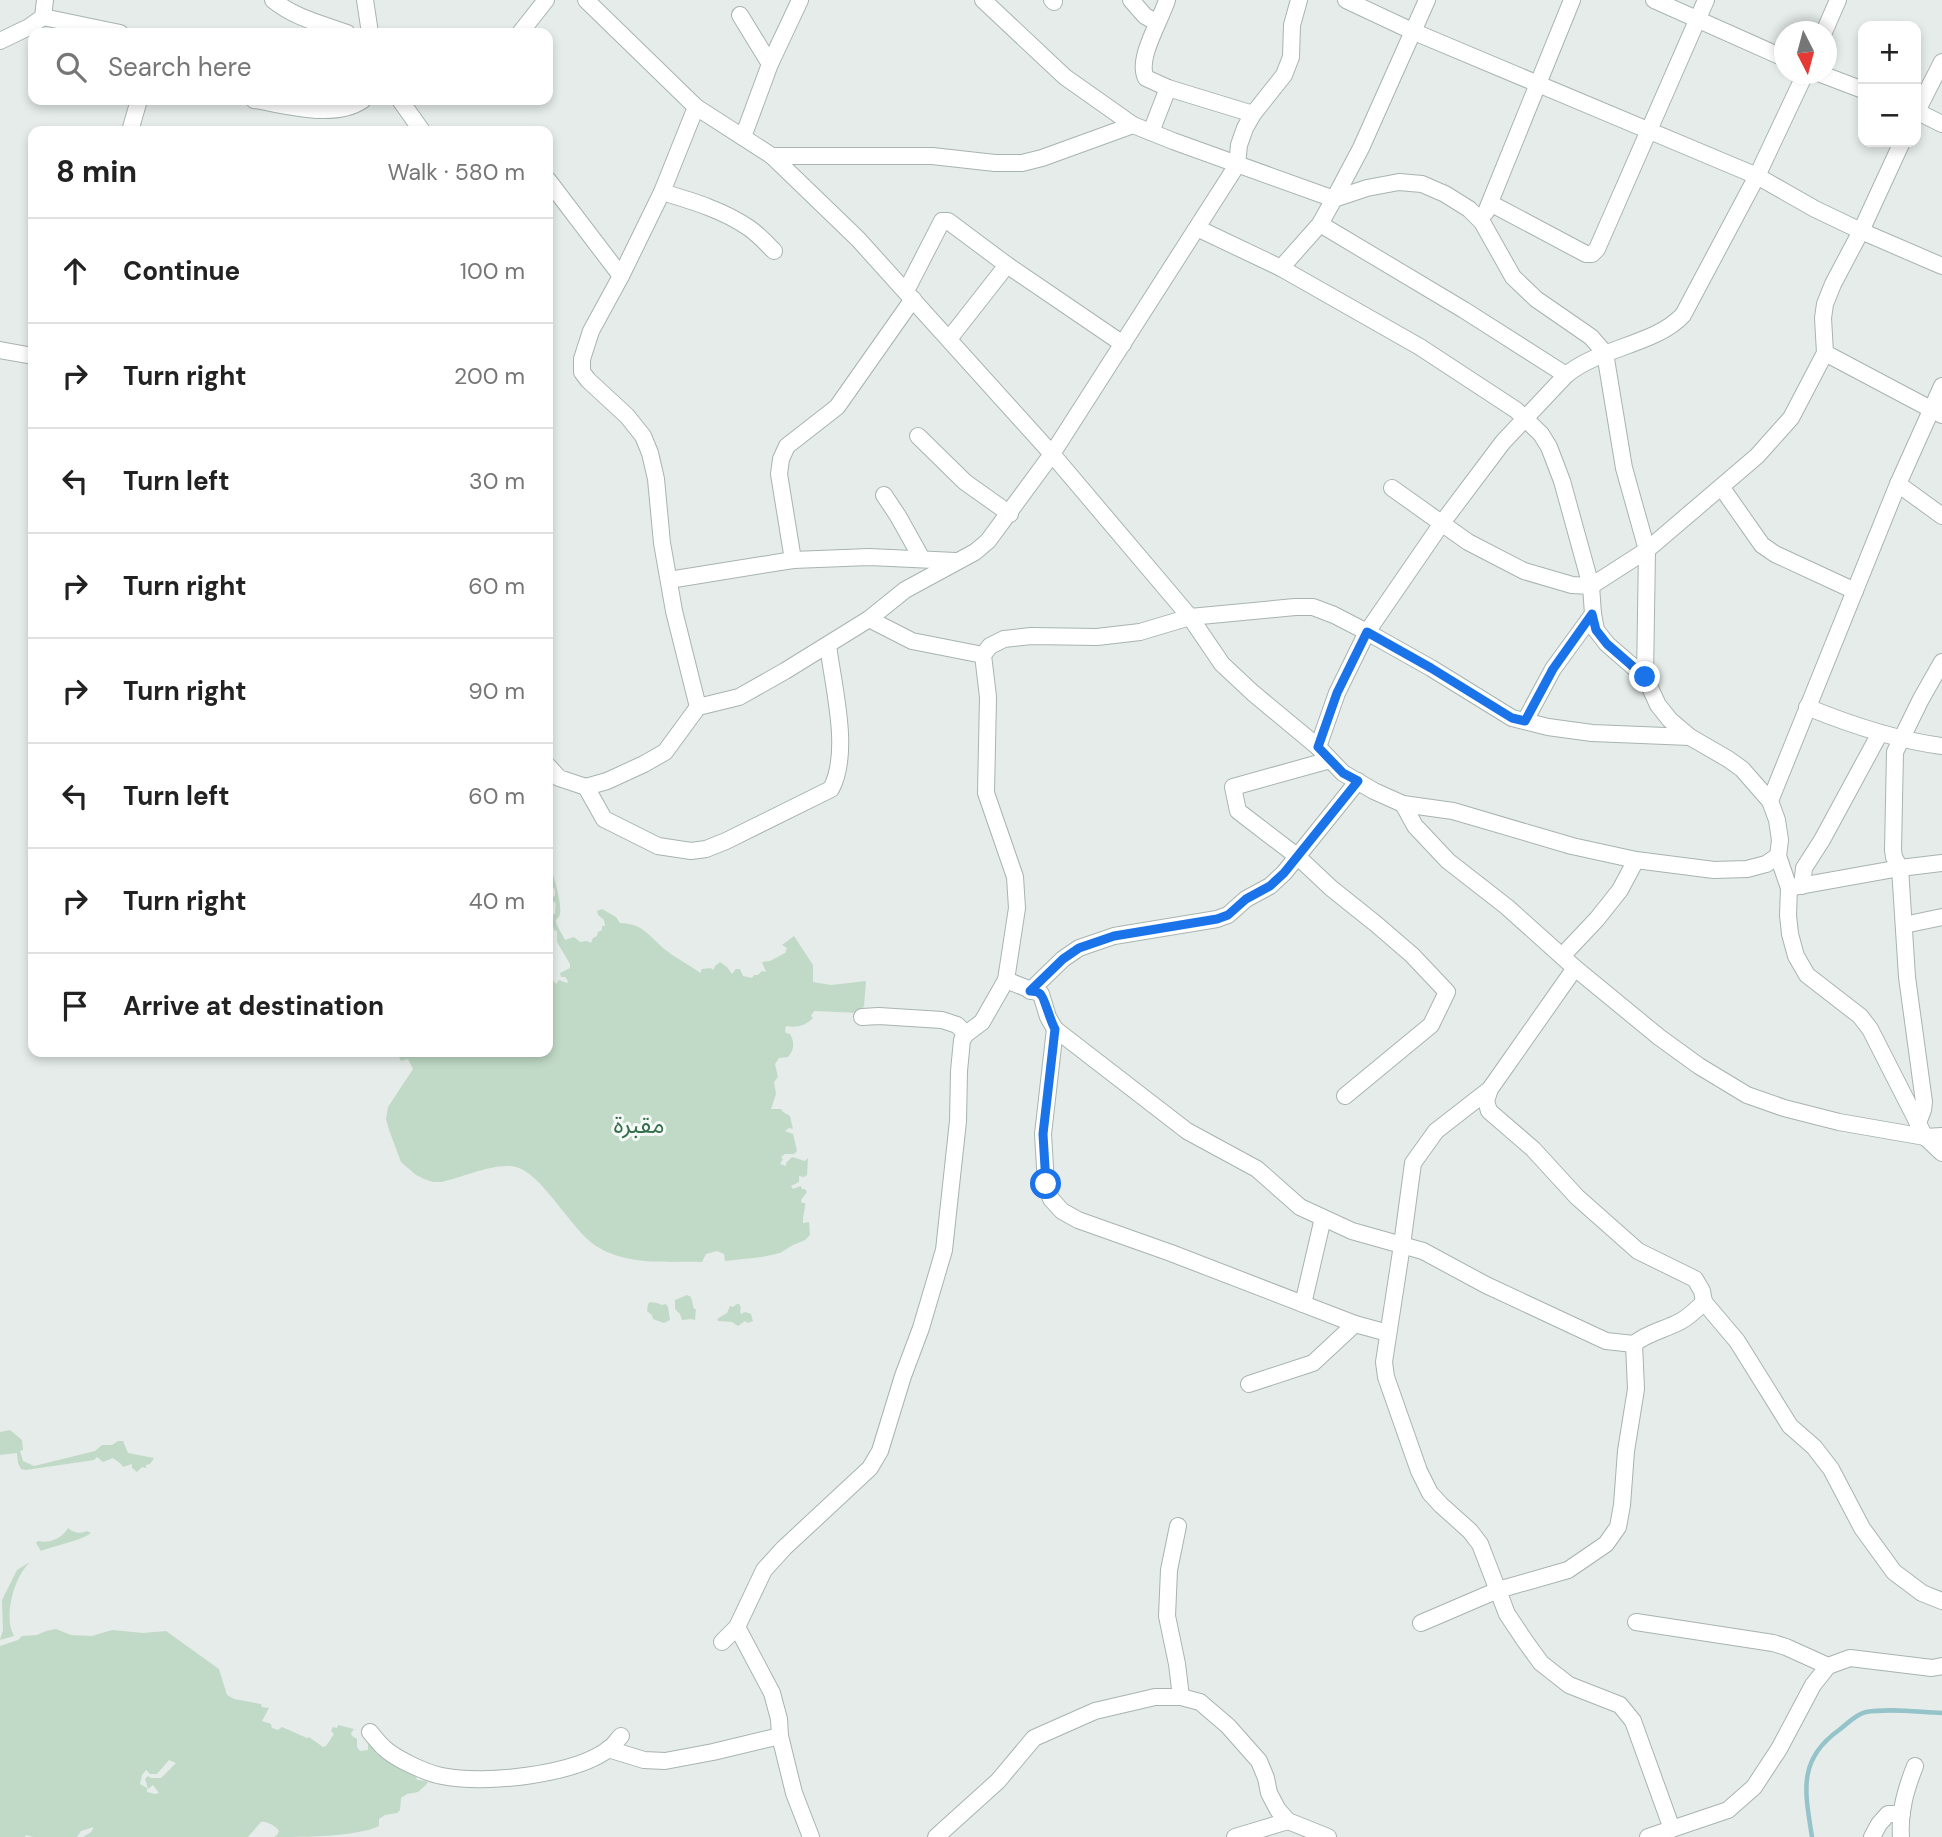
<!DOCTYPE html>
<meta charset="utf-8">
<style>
body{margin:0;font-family:"DM Sans","Noto Sans Arabic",sans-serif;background:#f6f6f6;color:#222}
.controls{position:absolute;right:21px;top:21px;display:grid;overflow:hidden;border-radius:14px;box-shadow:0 4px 10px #0003}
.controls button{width:63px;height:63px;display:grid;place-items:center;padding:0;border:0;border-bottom:2px solid #e0e0e0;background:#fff;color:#222;font:35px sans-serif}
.compass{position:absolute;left:1774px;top:21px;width:63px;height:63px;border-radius:50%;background:#fff;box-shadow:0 4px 10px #0003;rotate:174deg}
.stop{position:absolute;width:21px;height:21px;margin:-16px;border:5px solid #1a73e8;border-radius:50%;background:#fff}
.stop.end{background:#1a73e8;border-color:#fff;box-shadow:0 2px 7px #0008}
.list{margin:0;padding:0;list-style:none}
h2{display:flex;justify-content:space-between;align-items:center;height:91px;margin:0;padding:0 28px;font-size:30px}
h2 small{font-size:23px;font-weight:400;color:#767676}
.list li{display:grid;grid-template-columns:46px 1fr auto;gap:21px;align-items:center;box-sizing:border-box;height:105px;padding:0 28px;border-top:2px solid #e0e0e0}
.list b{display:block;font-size:26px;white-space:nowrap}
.list em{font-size:23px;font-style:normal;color:#767676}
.icon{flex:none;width:38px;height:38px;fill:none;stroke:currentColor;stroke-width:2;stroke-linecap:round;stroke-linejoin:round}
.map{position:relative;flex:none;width:1942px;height:1837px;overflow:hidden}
.search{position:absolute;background:#fff;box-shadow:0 4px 10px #0003;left:28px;top:28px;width:525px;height:77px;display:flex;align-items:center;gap:18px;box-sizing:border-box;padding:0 24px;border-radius:14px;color:#767676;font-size:26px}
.panel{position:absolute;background:#fff;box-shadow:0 4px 10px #0003;left:28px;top:126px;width:525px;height:931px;border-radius:14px}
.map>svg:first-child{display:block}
.green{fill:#c1dac7;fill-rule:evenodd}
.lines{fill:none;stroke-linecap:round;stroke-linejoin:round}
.stream{stroke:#94c3ca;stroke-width:4.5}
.street-casing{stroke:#a8b4af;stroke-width:18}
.street{stroke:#fff;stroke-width:16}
.route{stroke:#1a73e8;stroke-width:9}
.labels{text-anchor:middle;stroke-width:6;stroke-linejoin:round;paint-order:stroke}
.park-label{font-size:24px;fill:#356e4a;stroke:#f5f9f7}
</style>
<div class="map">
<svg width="1942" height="1837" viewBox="0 0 1942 1837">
<rect width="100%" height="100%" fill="#e5ece9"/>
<g class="green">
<path d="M549 867H551C554 879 562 903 560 914 558 921 554 917 557 925 559 930 563 935 565 940L574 937 580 942 587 941 591 943 593 938 597 936 598 932 602 930V926H605L604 920 598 915 597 911 602 909 616 917 620 923C645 924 649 937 667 951 677 959 690 965 700 973L702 969 711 968 713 970 715 966 720 962 727 967 732 974 736 969H740L743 976 752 978 754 975H758L762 971 766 972 762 962 770 961 785 953 787 948 782 945 794 936 813 965V982L831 985 866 981 864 1006 859 1013 814 1011 811 1016 813 1018C805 1026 796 1028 786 1026L785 1030 786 1033 790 1034C795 1043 794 1050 788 1057L779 1058 775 1064 778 1077 774 1082 776 1094 771 1109H781L783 1112 790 1116 793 1129 789 1128 785 1131 793 1134 797 1151 794 1154H785L781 1157 783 1159 780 1164 786 1166V1163L792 1157 805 1161 808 1158 807 1175 804 1177 799 1176V1182L791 1186 793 1189 801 1186 802 1189H805L807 1192 801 1200 802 1203H805C806 1209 802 1216 803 1223L809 1222 810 1235 805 1240 793 1245 780 1253 762 1257 725 1261 724 1254 717 1251 706 1254 702 1262C666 1261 628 1266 596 1246 571 1230 542 1173 516 1167 496 1162 463 1177 442 1182H433L424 1179 416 1175 401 1162 389 1130 386 1119 388 1107 413 1069 408 1059 401 1061 399 1057 401 1053 400 1052H548V982L553 980 556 984 559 980 567 983 568 981 565 977H561L560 973 570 968V964L557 942V931L554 930 552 922 548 919 551 915 555 914 556 903 553 901 552 897 555 896V889L553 888 551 893 548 882Z"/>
<path d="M687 1295 691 1297 694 1309H696L695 1320 691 1319 682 1320 680 1314 675 1309V1300Z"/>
<path d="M650 1302 657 1303 662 1305 666 1304 668 1307 670 1320 664 1323 653 1319 652 1315 647 1311 648 1304Z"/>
<path d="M737 1304H739L741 1308 740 1311 741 1314 745 1312 751 1314 753 1321 748 1323 745 1321 738 1326 732 1322 718 1321 717 1319 727 1313 730 1306 733 1307Z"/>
<path d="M10 1430 22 1440 23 1450 20 1451 23 1461 34 1466 95 1451 102 1445H112L118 1441H123L128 1453 154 1458 150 1464 146 1465V1468L142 1467 137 1472 132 1468V1464L123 1467 121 1464 113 1458 103 1462 97 1457 94 1460 26 1470 21 1469 18 1463 17 1453 0 1455V1432Z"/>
<path d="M68 1528C73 1533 81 1534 87 1531L91 1533C83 1540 54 1546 41 1551L36 1543 38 1541C50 1544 62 1538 68 1528Z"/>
<path d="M30 1562C14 1577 3 1616 14 1636L0 1640 3 1630 2 1600 17 1570Z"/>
<path d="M56 1629 71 1635 92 1636 112 1630 143 1633 166 1631 219 1669 227 1695 234 1699 261 1704 262 1707 269 1708 262 1721 271 1724 272 1728 278 1730 282 1727 307 1738 309 1737 323 1747 326 1746 334 1734 331 1731 333 1727 337 1728 338 1725 354 1729 351 1733 352 1736 357 1739V1747L360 1751 368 1750V1741L375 1749 376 1753 415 1775 417 1780 426 1781 428 1783 418 1792 407 1794 401 1798 400 1810 397 1813 385 1815 379 1819V1826C356 1837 303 1837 274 1837L277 1835 279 1831C276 1826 266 1821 261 1822L248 1837H83L91 1832 94 1827 81 1831 77 1837H33L26 1835 25 1837H0V1646L18 1640 22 1636 37 1635 46 1631ZM169 1760 176 1763 161 1778H151L148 1776 145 1779 148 1789 153 1785 159 1793 155 1794 147 1792V1788L140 1784 142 1775 146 1770 150 1774H157Z"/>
</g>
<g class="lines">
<path class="stream" d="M1812 1837C1805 1792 1797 1760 1839 1730 1847 1724 1856 1714 1866 1712 1890 1708 1917 1712 1942 1713"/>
<g class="street-casing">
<g id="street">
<path d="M273 0C295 18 322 24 347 33"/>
<path d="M365 0 370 33"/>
<path d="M586 0 696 107 772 156 858 239 1052 454 1190 617 1222 664 1253 693 1318 747 1343 773 1374 791 1403 804 1453 811 1572 846 1636 860 1714 870 1747 869 1766 864 1778 856"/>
<path d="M983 0 1065 77 1133 125 1173 141 1334 199 1367 188 1399 182 1422 184 1445 194 1469 209 1482 222 1513 277 1536 299 1591 337 1605 353 1624 468 1647 550 1645 677 1658 705 1670 720 1690 737 1728 759 1742 769 1770 801 1777 820 1780 840 1778 856 1789 888 1788 915 1790 934 1796 956 1807 975 1860 1016 1870 1029 1925 1137 1942 1153"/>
<path d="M1052 0 1054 2"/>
<path d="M1131 0 1145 16 1156 22"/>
<path d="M1167 0C1161 20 1136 59 1146 78L1168 88 1253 114"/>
<path d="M1346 0 1412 31 1757 176 1815 209 1861 231 1942 266"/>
<path d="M1654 0 1784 58"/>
<path d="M740 15 770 64"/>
<path d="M43 17 120 33"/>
<path d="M1824 32 1838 0"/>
<path d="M520 33 546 0"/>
<path d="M0 41 29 27 43 17 45 0"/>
<path d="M1821 74 1863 90"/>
<path d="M254 100C287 105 334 120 363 100"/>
<path d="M400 100 422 131"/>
<path d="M696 107 662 192 621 276 591 331 582 359V372L588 380 627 416 643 436 650 453 656 479 662 543 674 611 698 707"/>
<path d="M1916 111 1942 124"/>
<path d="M1916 113 1942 62"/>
<path d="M130 131 139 100"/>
<path d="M1151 132 1168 88"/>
<path d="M743 137 770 64 800 0"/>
<path d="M772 156H932L995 163H1022L1042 158 1133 125"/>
<path d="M548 180 621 276"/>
<path d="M662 192C692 201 723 210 749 228 758 234 766 243 774 251"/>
<path d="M1490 203 1586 254H1592L1597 249 1706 0"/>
<path d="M1486 212 1572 0"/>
<path d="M1320 224 1464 310 1566 375"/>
<path d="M1197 228 1281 268 1420 347 1516 410 1541 434 1549 447 1562 481 1591 586 1593 614 1596 630 1607 644 1645 677"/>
<path d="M1281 268 1320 224 1334 199 1361 148 1427 0"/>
<path d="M906 291 942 221H948L1007 265"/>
<path d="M949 339 1007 265 1123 344"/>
<path d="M0 350 33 356"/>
<path d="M1825 353 1942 415"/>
<path d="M918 436 965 482 1010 514"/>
<path d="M1898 484 1942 516"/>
<path d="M1392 488 1468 542 1524 571 1572 585 1591 586 1647 550 1757 456 1791 418 1825 353 1823 318 1825 304 1833 284 1861 231 1902 142"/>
<path d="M1722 488 1762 545 1775 554 1855 591"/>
<path d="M884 495 898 516 922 559"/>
<path d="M793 560 779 474 781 459 787 446 837 407 913 299"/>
<path d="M669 580 793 560 869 557 956 561"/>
<path d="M869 619 912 641 983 655"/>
<path d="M1807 707C1851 725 1895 740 1942 746"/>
<path d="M1525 721 1553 669 1593 614"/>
<path d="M1318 747 1337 693 1367 632 1442 523 1503 442 1566 375C1600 347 1655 345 1683 315L1757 176 1805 74"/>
<path d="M1330 760 1233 787 1238 811 1298 857 1331 888 1376 924 1412 955 1447 992 1431 1025 1345 1096"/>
<path d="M548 766 559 778 586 787 607 781 644 764 665 752 698 707 739 697 785 671 869 619 905 590 975 552 988 541 1052 454 1237 165 1239 145 1245 128 1253 114 1284 75 1291 57 1292 25 1299 0"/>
<path d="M586 787 604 819 658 846 691 851 706 849 726 841 831 789C851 752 833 686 828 645"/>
<path d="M1770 801 1898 484 1942 386"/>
<path d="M1403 804 1415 826 1448 861 1507 907 1575 968 1659 1037 1699 1066 1747 1095 1784 1108 1839 1122 1925 1137 1942 1136"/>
<path d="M1802 886 1804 868 1822 840 1880 733"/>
<path d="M1794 887 1900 868 1942 863"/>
<path d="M1904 925 1942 917"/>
<path d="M1562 956 1597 919 1620 890 1636 860"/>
<path d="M1006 980 1041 994 1048 1017 1055 1029 1187 1131 1257 1169 1300 1207 1352 1231 1423 1251 1486 1285 1606 1341 1634 1344"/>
<path d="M1030 991 1063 959 1079 948 1114 936 1217 919 1228 915 1246 899 1270 886 1284 873 1358 781"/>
<path d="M862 1017 879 1016 942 1020 957 1025 966 1034"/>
<path d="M1055 1029 1043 1134 1046 1184 1051 1199 1062 1211 1078 1220 1171 1253 1355 1324 1388 1333"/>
<path d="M1490 1089 1436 1131 1413 1163 1402 1245 1384 1362 1386 1377 1419 1471 1430 1493 1441 1505 1470 1531 1480 1544 1507 1614 1525 1641 1541 1663 1569 1685 1620 1705 1633 1721 1672 1829"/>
<path d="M1918 1123 1923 1110 1924 1102 1907 977 1900 868 1894 857 1893 850 1895 752 1921 699 1942 662"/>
<path d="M1704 1302 1737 1341 1790 1426 1814 1447 1831 1469 1862 1528 1894 1572 1922 1593 1942 1601"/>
<path d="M1303 1304 1323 1218"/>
<path d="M1249 1384 1313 1363 1355 1324"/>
<path d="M1178 1526 1169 1570 1167 1616 1177 1664 1181 1697"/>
<path d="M1636 1622 1773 1643 1786 1647 1828 1666"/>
<path d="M1421 1623 1498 1590 1568 1570 1606 1544 1618 1527 1622 1505 1626 1451 1636 1389 1634 1344C1648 1332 1665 1330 1681 1321 1690 1316 1697 1309 1704 1302L1702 1291 1695 1279 1638 1251 1577 1197 1533 1149 1489 1111 1486 1101 1490 1089 1575 968"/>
<path d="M737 1627 772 1693 779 1719 780 1736 794 1793 811 1837"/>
<path d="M722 1642 737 1627 764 1570 784 1548 870 1468 880 1451 903 1376 921 1328 944 1250 958 1121 959 1071 962 1040 966 1034 982 1022 1006 980 1017 908 1015 877 986 793 988 697 983 655 990 646 1004 639 1031 636 1097 637 1140 632 1190 617 1295 607H1313L1334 615 1367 632 1431 668 1512 718 1548 727 1592 733 1690 737"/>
<path d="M370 1732C374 1737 379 1743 384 1748 396 1759 426 1773 442 1776 484 1785 576 1775 610 1748 614 1745 617 1740 621 1736"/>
<path d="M608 1749 644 1760 665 1761 713 1752 780 1736"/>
<path d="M936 1837 998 1781 1034 1738 1095 1711 1155 1697H1181L1200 1702 1228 1726 1259 1761 1266 1778 1269 1793 1278 1810 1288 1821 1328 1837"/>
<path d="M1235 1837 1288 1821"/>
<path d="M1648 1837 1728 1810 1754 1787 1779 1749 1813 1685 1828 1666 1850 1658 1932 1668 1942 1666"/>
<path d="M1872 1837 1879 1824 1888 1814H1902"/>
<path d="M1901 1837C1899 1812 1906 1789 1915 1766"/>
</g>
</g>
<use href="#street" class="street"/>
</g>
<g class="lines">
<path class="route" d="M1046 1184 1043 1134 1055 1029C1051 1023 1044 997 1041 995 1039 992 1033 991 1030 991L1063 959 1079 948 1114 936 1217 919 1228 915 1246 899 1270 886 1284 873 1358 781 1343 773 1318 747 1337 693 1367 632 1431 668 1512 718 1525 721 1553 669 1592 614 1596 630 1607 644 1645 677"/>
</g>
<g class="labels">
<g class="park-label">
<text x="639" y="1133">مقبرة</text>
</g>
</g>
</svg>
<div class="controls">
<button>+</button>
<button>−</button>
</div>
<svg class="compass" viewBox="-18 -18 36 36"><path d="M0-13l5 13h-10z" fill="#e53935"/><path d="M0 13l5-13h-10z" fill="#767676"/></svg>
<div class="stop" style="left:1046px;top:1184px"></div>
<div class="stop end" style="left:1645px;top:677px"></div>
<div class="search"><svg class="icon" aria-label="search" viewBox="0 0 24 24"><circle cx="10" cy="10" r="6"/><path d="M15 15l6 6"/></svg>Search here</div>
<section class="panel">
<h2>8 min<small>Walk · 580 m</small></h2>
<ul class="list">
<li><svg class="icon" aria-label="ahead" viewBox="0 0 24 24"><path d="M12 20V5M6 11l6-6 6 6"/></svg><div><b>Continue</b></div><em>100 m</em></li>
<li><svg class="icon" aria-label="right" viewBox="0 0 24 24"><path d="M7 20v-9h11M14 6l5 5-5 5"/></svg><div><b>Turn right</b></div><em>200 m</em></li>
<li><svg class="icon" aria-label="left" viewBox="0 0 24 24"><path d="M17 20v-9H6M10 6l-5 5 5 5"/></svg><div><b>Turn left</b></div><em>30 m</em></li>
<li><svg class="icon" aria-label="right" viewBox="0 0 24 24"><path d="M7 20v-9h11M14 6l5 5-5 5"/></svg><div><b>Turn right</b></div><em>60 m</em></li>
<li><svg class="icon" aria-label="right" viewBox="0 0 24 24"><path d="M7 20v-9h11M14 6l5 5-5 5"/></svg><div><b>Turn right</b></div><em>90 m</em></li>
<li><svg class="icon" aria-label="left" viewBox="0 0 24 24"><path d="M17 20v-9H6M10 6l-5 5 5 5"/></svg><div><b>Turn left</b></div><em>60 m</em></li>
<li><svg class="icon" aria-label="right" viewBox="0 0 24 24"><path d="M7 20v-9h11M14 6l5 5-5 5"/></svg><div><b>Turn right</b></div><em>40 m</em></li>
<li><svg class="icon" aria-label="arrive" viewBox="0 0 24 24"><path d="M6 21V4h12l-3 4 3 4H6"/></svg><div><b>Arrive at destination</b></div></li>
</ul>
</section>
</div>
